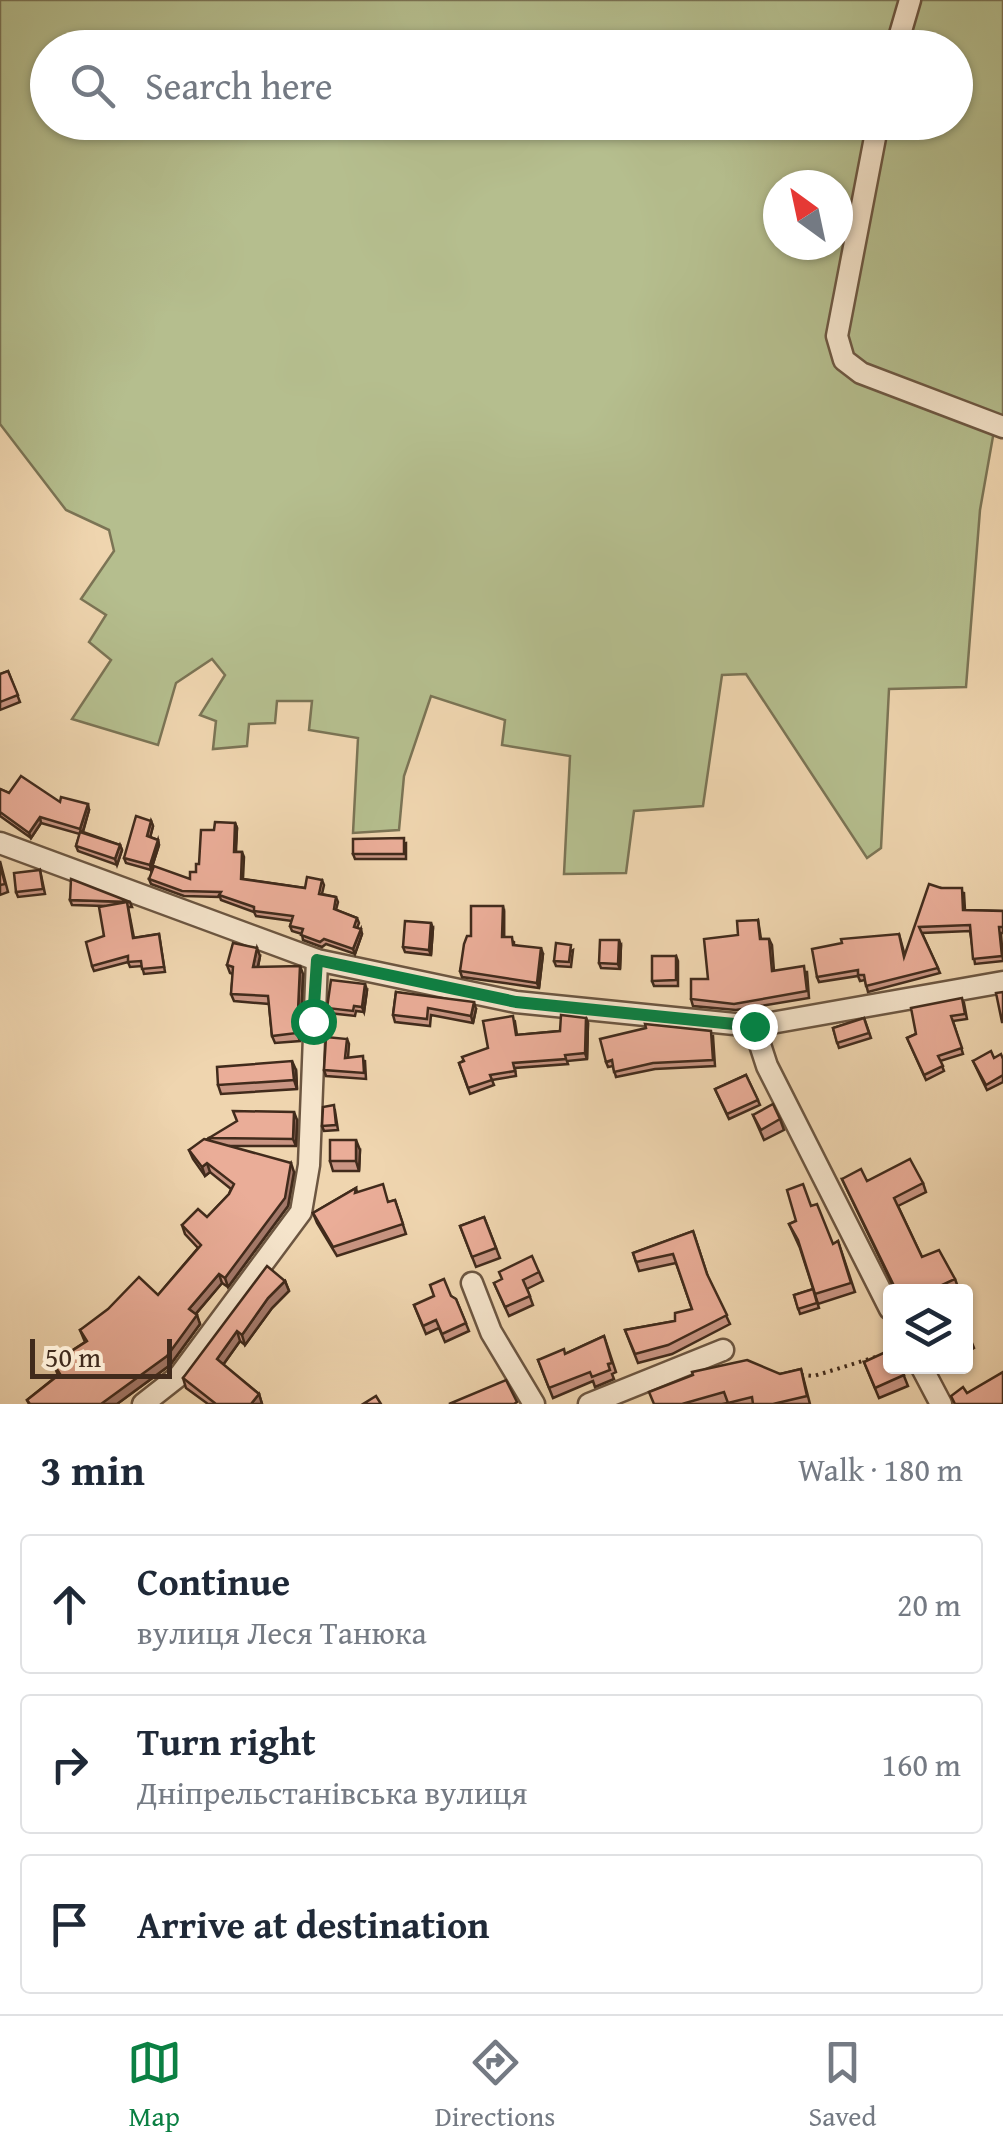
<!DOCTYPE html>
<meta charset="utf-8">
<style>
body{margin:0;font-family:"Gentium Book Plus",serif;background:#f2f2f3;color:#1f2937}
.controls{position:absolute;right:30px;bottom:30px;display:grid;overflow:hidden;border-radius:10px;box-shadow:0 2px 8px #0004}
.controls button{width:90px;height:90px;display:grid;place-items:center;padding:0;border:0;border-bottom:2px solid #e0e1e3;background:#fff;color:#1f2937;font:50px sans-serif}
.compass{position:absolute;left:763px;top:170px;width:90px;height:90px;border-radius:50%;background:#fff;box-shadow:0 2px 8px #0004;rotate:327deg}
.scale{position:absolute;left:30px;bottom:25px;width:142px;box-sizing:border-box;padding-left:10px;border:5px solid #412b1c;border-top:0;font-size:28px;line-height:35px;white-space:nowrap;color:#412b1c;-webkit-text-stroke:8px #f5e4cb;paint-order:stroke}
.stop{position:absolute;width:30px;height:30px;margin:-22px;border:8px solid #0b8043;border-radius:50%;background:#fff}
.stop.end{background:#0b8043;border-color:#fff;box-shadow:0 2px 10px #0008}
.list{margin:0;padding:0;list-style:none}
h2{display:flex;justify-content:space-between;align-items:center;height:130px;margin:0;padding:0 40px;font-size:42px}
h2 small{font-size:32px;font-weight:400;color:#747a83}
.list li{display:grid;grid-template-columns:65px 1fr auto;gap:30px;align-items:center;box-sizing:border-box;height:140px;margin:0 20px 20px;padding:0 20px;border:2px solid #e0e1e3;border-radius:10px}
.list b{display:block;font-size:38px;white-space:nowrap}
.list p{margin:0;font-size:32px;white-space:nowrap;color:#747a83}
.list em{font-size:32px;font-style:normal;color:#747a83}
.icon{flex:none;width:55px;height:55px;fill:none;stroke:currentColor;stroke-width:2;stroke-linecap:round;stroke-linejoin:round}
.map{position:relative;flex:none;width:1003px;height:1404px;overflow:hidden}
.search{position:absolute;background:#fff;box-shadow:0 2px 8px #0004;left:30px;right:30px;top:30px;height:110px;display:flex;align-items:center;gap:25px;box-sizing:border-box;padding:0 35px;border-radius:55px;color:#747a83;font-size:38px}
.sheet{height:610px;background:#fff}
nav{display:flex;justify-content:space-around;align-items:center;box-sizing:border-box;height:140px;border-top:2px solid #e0e1e3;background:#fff;font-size:28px;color:#747a83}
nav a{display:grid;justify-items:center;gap:5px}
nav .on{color:#0b8043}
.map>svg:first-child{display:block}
.green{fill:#b5be8e;stroke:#7b7455;stroke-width:2.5;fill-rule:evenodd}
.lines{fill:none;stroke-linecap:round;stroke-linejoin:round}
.minor-casing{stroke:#6c5641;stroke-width:25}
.path{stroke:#412b1c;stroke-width:4;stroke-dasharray:2.5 5;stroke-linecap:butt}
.minor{stroke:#f5e4cb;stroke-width:20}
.wall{fill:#c99583;stroke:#412b1c;stroke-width:2.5}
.shaded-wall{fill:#a4796a;stroke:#412b1c;stroke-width:2.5}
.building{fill:#eaad98;stroke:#412b1c;stroke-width:2.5}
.route{stroke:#0b8043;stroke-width:12}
</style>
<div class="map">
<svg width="1003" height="1404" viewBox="0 0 1003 1404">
<rect width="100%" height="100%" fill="#efd5af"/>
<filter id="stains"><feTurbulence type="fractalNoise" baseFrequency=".002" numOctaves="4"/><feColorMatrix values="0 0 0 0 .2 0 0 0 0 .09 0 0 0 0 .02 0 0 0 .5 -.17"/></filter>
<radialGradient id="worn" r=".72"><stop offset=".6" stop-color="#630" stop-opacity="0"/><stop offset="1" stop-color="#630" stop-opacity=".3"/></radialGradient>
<path class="green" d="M0 0H1003V417L995 425 980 510 966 687 889 689 881 848 867 858 746 674 722 675 703 806 634 811 626 873 564 874 570 756 502 745 505 720 431 696 404 776 399 830 353 833 358 738 309 730 312 701H277L275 723 249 724 247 746 213 749 216 721 200 715 225 675 212 659 176 683 158 745 72 719 111 660 89 642 106 615 81 599 114 551 109 530 66 510 0 424ZM48 48H956V122H48ZM778 185H838V245H778Z"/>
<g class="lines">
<g class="minor-casing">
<g id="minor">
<path d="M896 48 910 0"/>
<path d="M878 122 837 336 844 360 861 373 1003 427"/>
<path d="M0 843 317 960 516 1002 754 1026 1003 982"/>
<path d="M754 1026 767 1066 890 1309"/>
<path d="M472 1283 491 1332 534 1404"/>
<path d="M921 1366 941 1404"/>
<path d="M143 1404 180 1375 301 1212 309 1165 317 960"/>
<path d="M589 1404 723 1350"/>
</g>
</g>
<path class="path" d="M801 1375 814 1376 879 1356"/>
<use href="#minor" class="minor"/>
</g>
<g class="wall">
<path d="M8 671 20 702 0 710V674Z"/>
<path d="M0 789 9 793 89 810 83 832 120 845 122 850 117 865 78 851 76 846 80 834 41 823 31 838 0 816Z"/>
<path d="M151 821 153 826 150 837 158 840 159 845 151 870 126 863 124 858Z"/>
<path d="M235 823 237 828 236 852H242L244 857 243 879 305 888 322 880 324 885 322 894 336 897 338 902 336 910 357 918 359 923 357 928 362 934 355 954 326 944 322 947 303 940 302 934 292 931 290 926 292 921 256 916 254 912 221 900 220 897 184 896 151 884 149 879H190L196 872 214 830Z"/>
<path d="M406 843V859H355L353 854Z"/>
<path d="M0 861 8 892 0 895Z"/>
<path d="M40 870 45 894 18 897 16 892Z"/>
<path d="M941 888 964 893 965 910 1003 911V933H1001L1003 961 975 964 970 931 922 933 940 973 868 992 865 980 860 981 858 976 819 982 817 977 899 934 905 956Z"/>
<path d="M70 900 130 902 132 907H128L134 938 159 934 165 972 144 974 142 966 130 967 128 962 94 971 92 966 104 936V906L72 905Z"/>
<path d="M504 911V937L514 942V945L543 954 539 988 462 977 460 971 471 936Z"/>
<path d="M758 920 761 939H769L772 945 774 971 807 972 809 998 736 1010 693 1006 691 999 708 979 738 935Z"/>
<path d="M433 928 431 955 405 952 403 947Z"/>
<path d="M621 945 620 969 601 968 599 963Z"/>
<path d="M573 950 571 967 556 966 554 961Z"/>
<path d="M260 956 258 967 303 974 300 1041 275 1043 272 1036 269 1004 234 1001 231 994 233 974 230 973 227 965Z"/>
<path d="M676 956 678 961V986H654L652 981Z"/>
<path d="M367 990 364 1012 356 1011 355 1016 329 1013 327 1008Z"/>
<path d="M396 992 476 1009 473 1023 431 1015 430 1026 395 1022 393 1015Z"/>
<path d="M964 1003 967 1019 953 1021 963 1054 940 1061 944 1071 926 1080 907 1038 916 1034Z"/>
<path d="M586 1018 588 1023 587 1059 567 1061 568 1064 515 1068 516 1076 492 1080 494 1085 470 1094 459 1063 488 1048 515 1022 517 1035 560 1031Z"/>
<path d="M864 1018 871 1038 839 1048 833 1028Z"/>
<path d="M713 1036 715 1066 655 1069 616 1077 613 1066 608 1067 606 1062Z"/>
<path d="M347 1039 349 1044 348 1058 365 1061 366 1079 326 1076 324 1070Z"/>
<path d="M994 1058 1003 1059V1082L987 1090 973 1061Z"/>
<path d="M296 1070 297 1089 221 1094 218 1085Z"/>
<path d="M746 1075 760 1105 729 1119 715 1089Z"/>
<path d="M335 1111 338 1130 324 1131 322 1126Z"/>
<path d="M753 1115 780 1119 784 1130 764 1140Z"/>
<path d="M297 1120 296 1146H229L294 1172 288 1206 228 1287 222 1283 196 1314 200 1324 170 1365 117 1404H29L27 1400 58 1375 53 1363 85 1342 80 1330 158 1295 198 1248 185 1234 182 1225 207 1217 229 1194 231 1189 210 1172 205 1176 193 1159 189 1150 210 1140 209 1138Z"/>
<path d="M360 1150 359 1171H333L330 1161Z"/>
<path d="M842 1179 923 1183 926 1192 898 1206 922 1257 955 1279 958 1287 949 1292H896Z"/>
<path d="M356 1188 357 1192 389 1202 395 1200 406 1234 337 1256 317 1223 313 1213Z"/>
<path d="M812 1206 833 1244 838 1241 855 1292 818 1304 800 1248 789 1224 796 1221Z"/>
<path d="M484 1217 500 1258 476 1267 460 1226Z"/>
<path d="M693 1231 708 1277 730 1324 672 1354 638 1363 625 1330 675 1321 692 1309 676 1263 639 1271 633 1253Z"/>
<path d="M539 1272 543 1281 527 1289 533 1305 509 1316 494 1283Z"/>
<path d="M285 1281 289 1291 272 1308 245 1345 240 1341 223 1365 259 1394 262 1404H208L186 1388 183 1378Z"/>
<path d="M813 1289 819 1308 800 1314 794 1295Z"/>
<path d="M451 1296 456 1299 469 1331 445 1342 439 1328 426 1334 414 1305Z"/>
<path d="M966 1328 974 1348 966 1353Z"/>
<path d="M604 1336 616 1372 612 1374 614 1379 595 1387 593 1381 553 1398 538 1360 565 1354Z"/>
<path d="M864 1362 900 1366 908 1386 879 1398Z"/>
<path d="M801 1369 810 1404H728L727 1403 722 1404H654Z"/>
</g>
<g class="shaded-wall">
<path d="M88 804 89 810 82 834 80 829Z"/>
<path d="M40 817 41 823 31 838 29 833Z"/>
<path d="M151 821 153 826 149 842 147 836Z"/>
<path d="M235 823 237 828 235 857 234 852Z"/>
<path d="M158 840 159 845 151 870 150 865Z"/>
<path d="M120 845 122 850 117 865 115 859Z"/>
<path d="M503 906 504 911V942L502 937Z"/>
<path d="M431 923 433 928 431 955 429 950Z"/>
<path d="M361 929 362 934 355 954 353 949Z"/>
<path d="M619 940 621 945 620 969 618 964Z"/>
<path d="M257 948 260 956 256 975 253 967Z"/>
<path d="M541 948 543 954 539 988 537 983Z"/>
<path d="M300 966 303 974 300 1041 297 1033Z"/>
<path d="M365 984 367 990 364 1012 362 1007Z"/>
<path d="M474 1002 476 1009 473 1023 471 1016Z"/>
<path d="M586 1018 588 1023 587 1059 585 1053Z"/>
<path d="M292 1061 296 1070 297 1089 294 1080Z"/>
<path d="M294 1112 297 1120 296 1146 293 1139Z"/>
<path d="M356 1140 360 1150 359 1171 356 1161Z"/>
<path d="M207 1163 210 1172 205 1176 202 1167Z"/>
<path d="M291 1163 294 1172 288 1206 228 1287 225 1278Z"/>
<path d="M219 1274 222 1283 192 1318 189 1309Z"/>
<path d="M285 1281 289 1291 272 1308 245 1345 242 1335 268 1298Z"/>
<path d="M197 1315 200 1324 170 1365 117 1404H101Z"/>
<path d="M237 1331 240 1341 220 1369 217 1359Z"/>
<path d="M259 1394 262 1404H251Z"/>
</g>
<g class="building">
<path d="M8 671 18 695 0 702V674Z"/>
<path d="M21 776 60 802 61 797 88 804 80 829 40 817 29 833 0 812V789L9 793Z"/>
<path d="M136 816 151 821 147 836 158 840 150 865 124 858Z"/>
<path d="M215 822 235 823 234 852H242L241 879 305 888 307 877 322 880 319 894 336 897 334 909 357 918 354 927 361 929 353 949 324 939 320 942 301 935 303 929 290 926 293 916 254 911V907L219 895 221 892 182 891 149 879 154 866 190 879V872H196V864H199L201 830H214Z"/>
<path d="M80 832 120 845 115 859 76 846Z"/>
<path d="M404 838V854H353V839Z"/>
<path d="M0 864 5 884 0 885Z"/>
<path d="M40 870 43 889 16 892 14 873Z"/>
<path d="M71 879 130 902 70 900Z"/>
<path d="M929 884 941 888H962L963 910 1003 911V927H999L1002 956 973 959 970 925 919 927 938 968 866 986 864 975H858V970L817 977 812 949 842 943 841 939 899 934 904 957Z"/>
<path d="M127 902 133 938 159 934 164 967 142 969 141 961 128 962V956L92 966 86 942 104 936 99 907Z"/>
<path d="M471 906H503L502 937H512L513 945 541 948 537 983 460 971 464 944 467 936H471Z"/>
<path d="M758 920 760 939H769L772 971 804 966 807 991 734 1004 691 999V979H708L704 939 738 935 737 921Z"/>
<path d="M405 921 431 923 429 950 403 947Z"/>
<path d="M600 940H619L618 964 599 963Z"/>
<path d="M233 943 257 948 253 967 300 966 297 1033 272 1036 268 996 231 994 233 967 227 965Z"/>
<path d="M556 943 571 945 569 962 554 961Z"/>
<path d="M652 956H676V980L652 981Z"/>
<path d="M331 980 365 984 362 1007 354 1006 353 1011 327 1008Z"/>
<path d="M396 992 474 1002 471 1016 428 1008 427 1019 393 1015Z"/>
<path d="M1003 992V1022H1002L996 993Z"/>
<path d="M962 998 965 1014 951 1016 962 1048 938 1056 943 1066 924 1075 907 1038 916 1034 911 1008Z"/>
<path d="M561 1015 586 1018 585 1053 565 1055 566 1059 513 1063 515 1071 490 1075 492 1080 468 1088 459 1063 464 1061 462 1057 488 1048 483 1021 513 1016 516 1035 560 1031Z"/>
<path d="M864 1018 869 1033 837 1043 833 1028Z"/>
<path d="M645 1024 711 1031 713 1060 653 1063 614 1072 612 1060 606 1062 600 1039 646 1028Z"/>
<path d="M326 1037 347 1039 345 1058 363 1056 364 1073 324 1070Z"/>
<path d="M991 1051 994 1058 1001 1054 1003 1059V1075L986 1085 973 1061Z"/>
<path d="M292 1061 294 1080 218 1085 217 1067Z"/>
<path d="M746 1075 758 1100 727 1114 715 1089Z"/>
<path d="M773 1104 780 1119 761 1130 753 1115Z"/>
<path d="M334 1105 336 1125 322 1126 323 1107Z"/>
<path d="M233 1111 294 1112 293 1139 209 1138 237 1121Z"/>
<path d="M204 1139 291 1163 285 1198 225 1278 219 1274 189 1309 197 1315 167 1356 101 1404H30L27 1400 60 1374 53 1363 87 1341 80 1330 108 1309 139 1277 158 1295 201 1245 182 1225 198 1209 207 1217 229 1194 234 1184 207 1163 202 1167 189 1150Z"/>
<rect x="330" y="1140" width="26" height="21"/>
<path d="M910 1159 923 1183 894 1198 922 1257 939 1250 955 1279 940 1286 942 1292H920L919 1288 913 1292H897L842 1179 861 1169 867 1181Z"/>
<path d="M383 1184 388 1202 395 1200 403 1224 333 1247 313 1213 356 1188 355 1193Z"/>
<path d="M803 1184 811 1206 817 1204 833 1244 838 1241 851 1283 815 1294 798 1240 789 1224 796 1221 787 1190Z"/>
<path d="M484 1217 496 1248 472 1257 460 1226Z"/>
<path d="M693 1231 707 1274 727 1315 668 1345 635 1354 625 1330 675 1321V1313L692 1309 673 1254 636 1262 633 1253Z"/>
<path d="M532 1256 539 1272 523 1280 530 1296 505 1307 494 1283 502 1279 499 1272Z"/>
<path d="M267 1266 285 1281 268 1298 242 1335 237 1331 217 1359 259 1394 251 1404H216L183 1378Z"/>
<path d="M444 1279 451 1296 456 1299 466 1323 442 1334 436 1320 423 1326 414 1305 434 1296 430 1285Z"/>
<path d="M813 1289 817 1303 798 1309 794 1295Z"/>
<path d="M604 1336 612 1363 608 1364 610 1370 592 1377 590 1372 549 1388 538 1360 564 1349 565 1354Z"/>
<path d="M890 1350V1366H900L904 1375 875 1388 864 1362Z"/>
<path d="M747 1360 780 1374 801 1369 807 1396 773 1404H753L752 1397 728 1403 724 1392 682 1404H654L649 1392 693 1375 692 1372Z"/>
<path d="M1003 1372V1404H955L951 1396 963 1387 967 1393Z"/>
<path d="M506 1380 517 1402 514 1404H449Z"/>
<path d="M376 1396 381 1404H363Z"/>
</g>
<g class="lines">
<path class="route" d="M313 1021 317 960 516 1002 754 1026"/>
</g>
<rect width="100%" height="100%" filter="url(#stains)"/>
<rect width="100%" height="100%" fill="url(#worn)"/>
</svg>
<div class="controls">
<button><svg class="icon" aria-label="layers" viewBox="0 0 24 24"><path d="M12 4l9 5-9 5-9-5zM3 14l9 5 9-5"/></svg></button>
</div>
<svg class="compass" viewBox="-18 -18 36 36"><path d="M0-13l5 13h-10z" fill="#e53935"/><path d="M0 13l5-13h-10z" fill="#747a83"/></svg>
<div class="scale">50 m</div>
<div class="stop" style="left:313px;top:1021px"></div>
<div class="stop end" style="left:754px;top:1026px"></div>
<div class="search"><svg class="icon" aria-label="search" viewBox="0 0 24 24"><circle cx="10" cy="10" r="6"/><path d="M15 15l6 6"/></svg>Search here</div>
</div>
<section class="sheet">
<h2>3 min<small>Walk · 180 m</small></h2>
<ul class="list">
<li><svg class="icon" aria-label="ahead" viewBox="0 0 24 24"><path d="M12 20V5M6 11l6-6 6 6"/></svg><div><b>Continue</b><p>вулиця Леся Танюка</p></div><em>20 m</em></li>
<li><svg class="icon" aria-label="right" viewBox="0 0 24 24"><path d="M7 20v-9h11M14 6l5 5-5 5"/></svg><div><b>Turn right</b><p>Дніпрельстанівська вулиця</p></div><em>160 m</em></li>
<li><svg class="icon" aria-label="arrive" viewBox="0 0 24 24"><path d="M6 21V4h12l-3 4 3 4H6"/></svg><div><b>Arrive at destination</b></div></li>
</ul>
</section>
<nav>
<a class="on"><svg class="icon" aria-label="map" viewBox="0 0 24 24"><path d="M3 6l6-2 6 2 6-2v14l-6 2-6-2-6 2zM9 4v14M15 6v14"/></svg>Map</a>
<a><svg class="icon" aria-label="directions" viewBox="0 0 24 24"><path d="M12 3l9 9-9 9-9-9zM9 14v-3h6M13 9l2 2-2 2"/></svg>Directions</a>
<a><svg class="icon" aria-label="saved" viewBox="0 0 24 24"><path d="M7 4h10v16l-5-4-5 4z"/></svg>Saved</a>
</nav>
